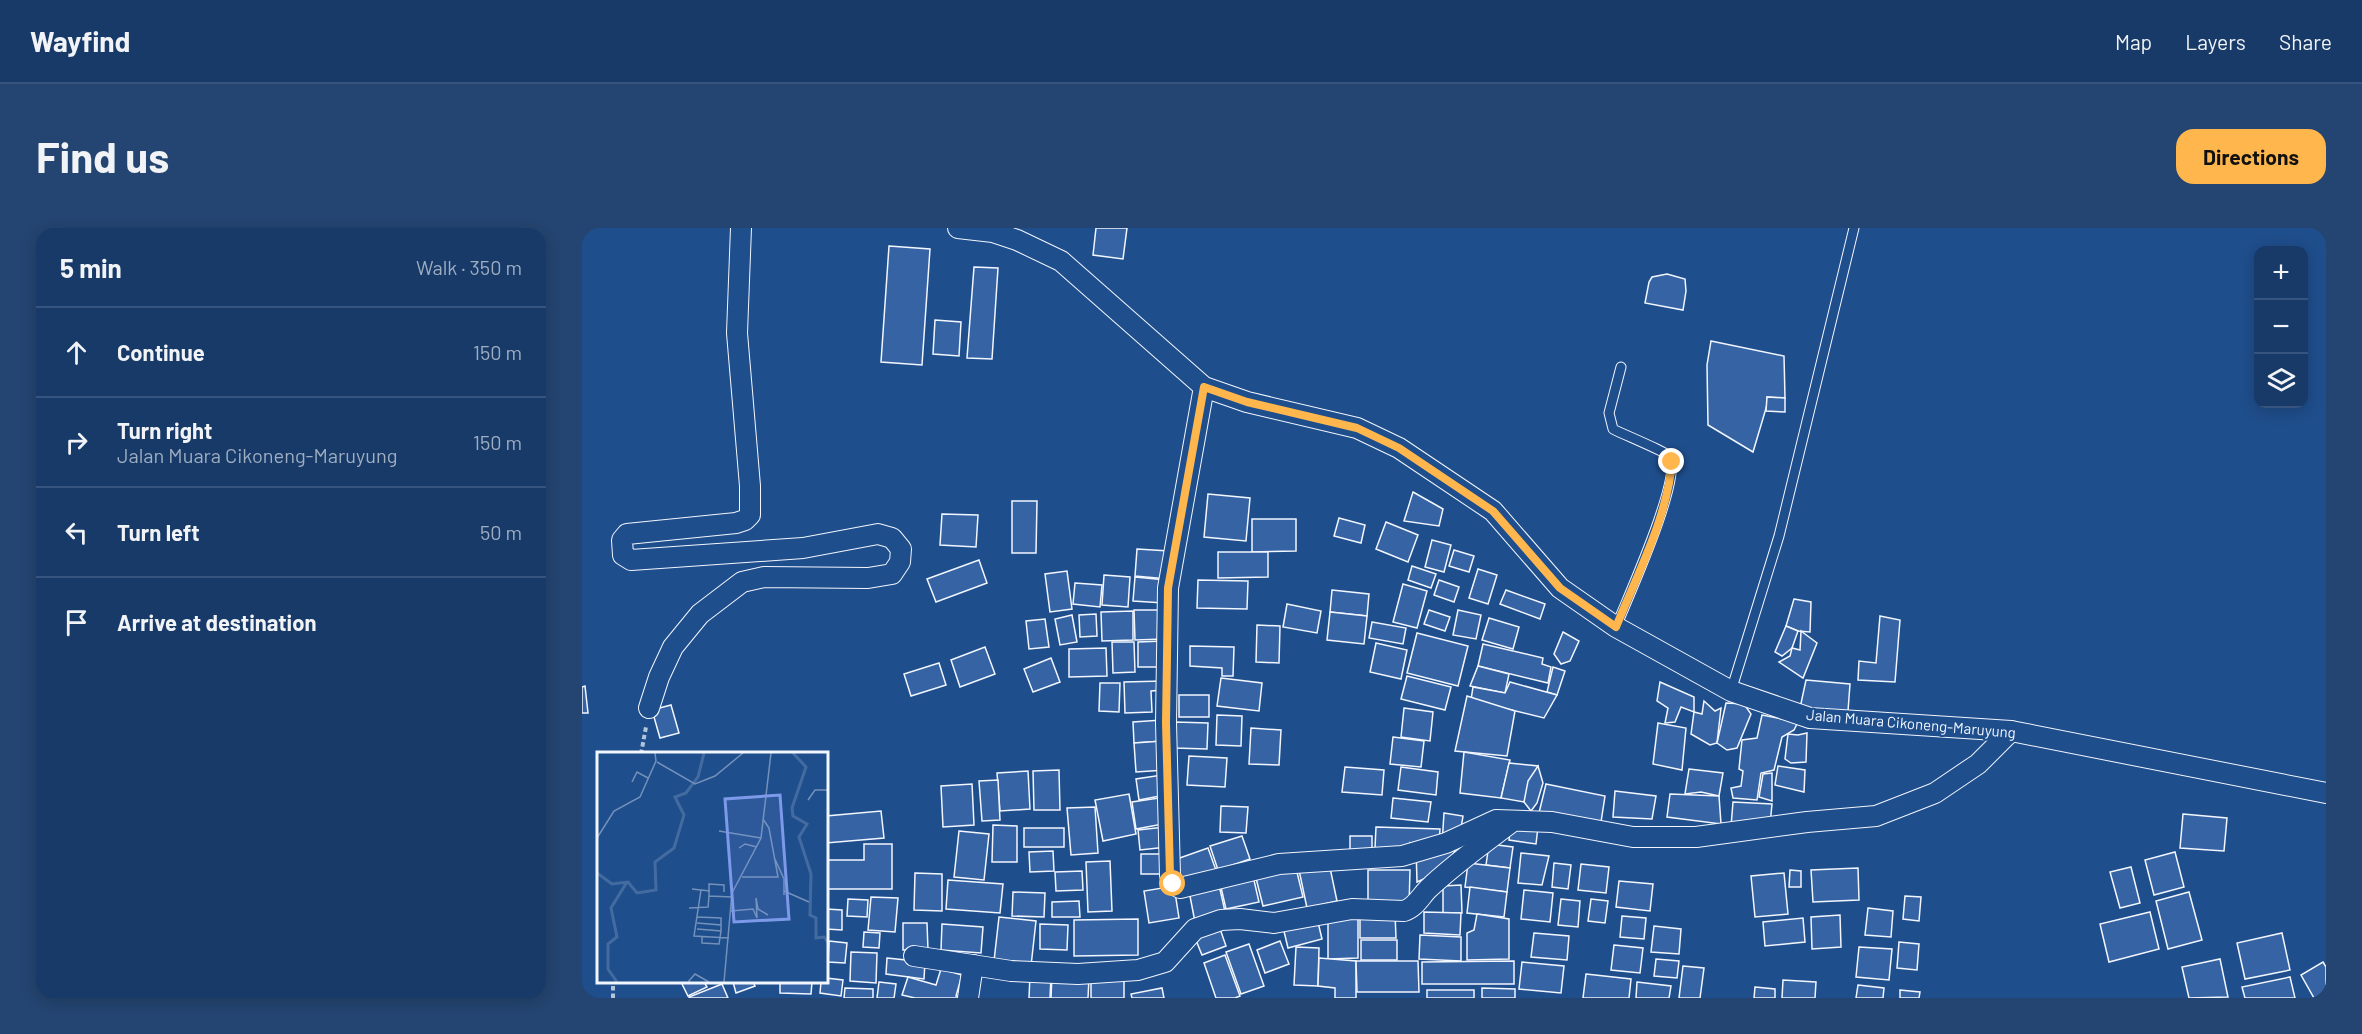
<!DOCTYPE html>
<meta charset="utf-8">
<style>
body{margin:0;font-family:Barlow,sans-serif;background:#244571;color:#f1f3f6}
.controls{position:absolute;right:18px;top:18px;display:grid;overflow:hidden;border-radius:12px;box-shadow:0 3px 15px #0003}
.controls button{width:54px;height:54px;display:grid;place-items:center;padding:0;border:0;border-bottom:2px solid #36547d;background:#173a69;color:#f1f3f6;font:30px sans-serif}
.stop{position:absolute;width:18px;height:18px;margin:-14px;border:4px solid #ffb74d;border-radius:50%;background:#fff}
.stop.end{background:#ffb74d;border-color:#fff;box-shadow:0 2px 6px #0008}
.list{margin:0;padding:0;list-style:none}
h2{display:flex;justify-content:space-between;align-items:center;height:78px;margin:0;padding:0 24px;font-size:26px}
h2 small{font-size:20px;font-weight:400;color:#9eadc0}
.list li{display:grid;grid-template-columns:39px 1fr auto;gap:18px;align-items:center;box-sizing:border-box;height:90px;padding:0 24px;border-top:2px solid #36547d}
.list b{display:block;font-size:22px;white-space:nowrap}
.list p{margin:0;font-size:20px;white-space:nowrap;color:#9eadc0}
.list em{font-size:20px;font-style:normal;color:#9eadc0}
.icon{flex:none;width:33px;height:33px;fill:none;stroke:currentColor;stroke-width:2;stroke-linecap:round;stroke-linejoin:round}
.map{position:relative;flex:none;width:1744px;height:770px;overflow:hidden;border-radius:18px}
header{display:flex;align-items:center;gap:36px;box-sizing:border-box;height:84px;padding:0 30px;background:#173a69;border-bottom:2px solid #36547d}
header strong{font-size:28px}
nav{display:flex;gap:33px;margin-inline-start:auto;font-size:21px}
.intro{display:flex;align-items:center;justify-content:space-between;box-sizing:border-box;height:144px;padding:0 36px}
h1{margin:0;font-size:42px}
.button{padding:15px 27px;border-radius:18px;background:#ffb74d;color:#111;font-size:21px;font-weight:700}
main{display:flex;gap:36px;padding:0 36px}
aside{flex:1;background:#173a69;border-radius:18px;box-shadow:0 3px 15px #0003}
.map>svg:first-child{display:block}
.building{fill:#3563a3;stroke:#f2f6ff;stroke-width:1.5}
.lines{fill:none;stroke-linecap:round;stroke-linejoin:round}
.lane-casing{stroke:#f2f6ff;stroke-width:11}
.street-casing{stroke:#f2f6ff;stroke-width:22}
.path{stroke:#b3c4dc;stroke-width:4;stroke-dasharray:4.5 3;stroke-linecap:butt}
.lane{stroke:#1f4e8c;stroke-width:9}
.street{stroke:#1f4e8c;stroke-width:20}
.route{stroke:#ffb74d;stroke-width:8}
.labels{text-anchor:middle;stroke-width:4.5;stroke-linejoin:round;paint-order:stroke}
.street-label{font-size:15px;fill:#f2f6ff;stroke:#1f4e8c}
.inset-river{fill:none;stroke:#446ba0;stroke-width:3}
.inset-road{fill:none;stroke:#7391ba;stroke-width:1.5}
.view{fill:#7d9aea;fill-opacity:0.15;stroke:#7d9aea;stroke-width:3}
.inset-edge{fill:none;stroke:#f2f6ff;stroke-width:3}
</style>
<header>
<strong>Wayfind</strong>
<nav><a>Map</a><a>Layers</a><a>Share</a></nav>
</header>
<div class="intro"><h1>Find us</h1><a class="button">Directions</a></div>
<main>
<aside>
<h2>5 min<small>Walk · 350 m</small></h2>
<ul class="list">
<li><svg class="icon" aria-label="ahead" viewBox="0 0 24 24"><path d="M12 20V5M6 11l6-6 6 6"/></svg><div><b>Continue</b></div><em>150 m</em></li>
<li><svg class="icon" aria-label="right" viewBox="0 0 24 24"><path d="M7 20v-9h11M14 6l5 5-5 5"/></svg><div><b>Turn right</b><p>Jalan Muara Cikoneng-Maruyung</p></div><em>150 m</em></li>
<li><svg class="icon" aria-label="left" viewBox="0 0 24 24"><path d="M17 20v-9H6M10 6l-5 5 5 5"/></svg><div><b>Turn left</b></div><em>50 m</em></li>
<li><svg class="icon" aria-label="arrive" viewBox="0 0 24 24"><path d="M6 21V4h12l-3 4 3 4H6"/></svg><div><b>Arrive at destination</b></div></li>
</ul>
</aside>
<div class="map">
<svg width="1744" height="770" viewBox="0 0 1744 770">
<rect width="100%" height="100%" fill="#1f4e8c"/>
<g class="building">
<path d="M514 0H545L541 31 511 27Z"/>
<path d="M307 18 348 21 340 137 299 134Z"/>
<path d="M392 39 416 40 410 131 385 130Z"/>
<path d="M1085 46 1103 51 1104 63 1101 82 1063 75 1067 54 1070 49Z"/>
<path d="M353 92 379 94 377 128 351 126Z"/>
<path d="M1129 113 1202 128 1203 170 1185 169V177L1171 224 1126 197 1125 137Z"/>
<path d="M1185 169 1203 170V184L1184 183Z"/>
<path d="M831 264 861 281 857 298 822 293Z"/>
<path d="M626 266 668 270 664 313 622 309Z"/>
<path d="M430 273H455L454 325H430Z"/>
<path d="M360 286 396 287 394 319 358 317Z"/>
<path d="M757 290 783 297 779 315 752 308Z"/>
<path d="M670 291H714V323L670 324Z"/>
<path d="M804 294 836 307 826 334 794 321Z"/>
<path d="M850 312 869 317 862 344 843 339Z"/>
<path d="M555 321 587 323 586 351 553 348Z"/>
<path d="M872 322 892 328 887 344 867 338Z"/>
<path d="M636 324H686V349L636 350Z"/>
<path d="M397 332 405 355 354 374 345 351Z"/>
<path d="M830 338 854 346 849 360 826 352Z"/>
<path d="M896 341 915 347 906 376 887 370Z"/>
<path d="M485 343 490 381 468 384 463 346Z"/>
<path d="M522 347 548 349 546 379 520 377Z"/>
<path d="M553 349 584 352 582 375 551 373Z"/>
<path d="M616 352 666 353 665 381 615 380Z"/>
<path d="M857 352 877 359 872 374 852 367Z"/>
<path d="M493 355 520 357 518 379 491 376Z"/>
<path d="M821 356 845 363 835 400 811 394Z"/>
<path d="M750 362 787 366 785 388 748 384Z"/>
<path d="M924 362 963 376 958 391 918 376Z"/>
<path d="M1212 371 1229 374 1228 404 1216 403 1204 398Z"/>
<path d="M705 376 739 383 735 405 701 399Z"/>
<path d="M552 382H582L583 411 553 412Z"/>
<path d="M847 382 868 389 863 403 842 396Z"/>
<path d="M876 382 899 387 894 411 871 407Z"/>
<path d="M551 383V412L520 413 519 384Z"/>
<path d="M748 384 785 388 782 416 745 412Z"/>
<path d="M514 386 515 408 498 409 497 387Z"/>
<path d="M490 387 495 414 478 417 473 391Z"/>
<path d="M1298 388 1318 392 1313 454 1276 452 1277 433 1294 435Z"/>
<path d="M907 390 937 399 931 421 900 412Z"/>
<path d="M463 391 467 419 447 421 444 393Z"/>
<path d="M790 394 824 400 821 416 787 410Z"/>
<path d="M675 397 698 398 697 435 674 434Z"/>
<path d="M1204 398 1216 403 1210 420 1200 428 1193 424Z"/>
<path d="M1219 403 1235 415 1221 450 1197 434 1208 428 1210 420 1218 422Z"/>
<path d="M981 404 997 413 988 433 979 436 972 426Z"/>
<path d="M835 405 886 418 876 458 825 445Z"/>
<path d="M582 413 583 439H556V414Z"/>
<path d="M530 414H552L553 444 531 445Z"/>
<path d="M794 415 825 422 819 451 788 444Z"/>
<path d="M901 416 961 430 960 436 969 439 966 455 896 438Z"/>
<path d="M608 418 652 419 651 448H640V440L608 438Z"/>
<path d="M403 419 413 446 378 459 369 432Z"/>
<path d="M524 420 525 448 487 449V421Z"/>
<path d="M469 430 478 454 451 464 442 441Z"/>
<path d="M357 435 364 457 329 468 322 446Z"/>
<path d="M896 438 927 446 923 465 888 458Z"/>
<path d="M971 439 983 443 975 467 965 464Z"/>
<path d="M825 448 869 459 863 482 819 471Z"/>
<path d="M639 450 680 455 677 483 635 478Z"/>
<path d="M1224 452 1268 456 1266 483 1218 480Z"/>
<path d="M581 453 582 462 569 463 570 484 543 485 542 454Z"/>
<path d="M928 454 975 467 962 490 889 472 891 459 923 465Z"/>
<path d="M1078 454 1112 469V484L1099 479 1093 494 1083 495 1086 480 1075 473Z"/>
<path d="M518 455H538L537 484 517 483Z"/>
<path d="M3 458 6 485H0V459Z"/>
<rect x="597" y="467" width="30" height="22"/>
<path d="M885 468 933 483 925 528 873 523Z"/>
<path d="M1122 473 1133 483 1139 480 1135 515 1128 517 1109 506 1112 484 1120 486Z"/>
<path d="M1144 475 1162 476 1169 486 1155 520 1145 522 1135 515Z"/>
<path d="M89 477 97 505 78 510 70 482Z"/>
<path d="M822 480 851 484 848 513 819 509Z"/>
<path d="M635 487 660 488 659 518 634 517Z"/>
<path d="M1180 487 1216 494 1212 502 1200 509 1192 542 1179 545 1175 572 1151 570 1149 560 1159 558 1161 543 1157 541 1160 512 1175 510Z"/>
<path d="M580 492 581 513 552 515 551 494Z"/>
<path d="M593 494 626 495 625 521 592 520Z"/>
<path d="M1076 495 1104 500 1100 542 1071 536Z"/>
<path d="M669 500 699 502 697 537 667 536Z"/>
<path d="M1225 505 1224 534 1209 535 1203 531 1206 506 1216 507Z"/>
<path d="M811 509 842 513 839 539 808 536Z"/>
<path d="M581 513 583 542 554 544 552 515Z"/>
<path d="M882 524 928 532 919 570 878 565Z"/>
<path d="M607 528 645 530 643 559 605 557Z"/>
<path d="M927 535 956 538 942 574 919 570Z"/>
<path d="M956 538 961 555 955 575 949 583 942 574 946 553Z"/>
<path d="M1196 538 1223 542 1222 564 1193 557Z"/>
<path d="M763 539 802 542 800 567 760 564Z"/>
<path d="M819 539 856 544 854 567 816 562Z"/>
<path d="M1107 541 1141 545 1137 568 1119 564 1103 566Z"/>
<path d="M477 542 478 582H452L451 543Z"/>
<path d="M446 543 448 581 418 583 415 545Z"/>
<path d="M1190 545V573L1177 569 1181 546Z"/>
<path d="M580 547 583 567 557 572 554 551Z"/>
<path d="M416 552 418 592 400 593 397 553Z"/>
<path d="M390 556 392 597 361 599 359 558Z"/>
<path d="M964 556 1023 568 1019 594 957 585Z"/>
<path d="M1033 563 1074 568 1070 591 1031 589Z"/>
<path d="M547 566 554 606 521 613 513 572Z"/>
<path d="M1088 566 1137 568 1139 596 1085 589Z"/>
<path d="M577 570 581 596 554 601 550 574Z"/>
<path d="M811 570 849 574 846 594 809 590Z"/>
<path d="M1151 574 1190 576 1188 597 1149 599Z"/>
<path d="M639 578 666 579 664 605 638 604Z"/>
<path d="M513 579 516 625 489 627 485 580Z"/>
<path d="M299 583 302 610 244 615V588Z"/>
<path d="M862 585 881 588 876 618 860 616Z"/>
<path d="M1601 586 1645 590 1642 623 1598 620Z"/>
<path d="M929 595 956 599 954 616 927 612Z"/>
<path d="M411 597 435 598V634H410Z"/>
<path d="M583 599 585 619 558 622 556 602Z"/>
<path d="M794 599 858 601 857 616 834 619 828 615V621L793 620Z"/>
<rect x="442" y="600" width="40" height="19"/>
<path d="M377 603 407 606 402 652 372 649Z"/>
<path d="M660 608 668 631 636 642 628 618Z"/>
<path d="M768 608H790V630L768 629Z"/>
<path d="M282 616H310V661H244V632H282Z"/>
<path d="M907 616 931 619 928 640 904 637Z"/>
<path d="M876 618 862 642 835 654 834 619Z"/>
<path d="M626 620 635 645 600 657 592 632Z"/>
<path d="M471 623 472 643 448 644 447 624Z"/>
<path d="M1593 624 1602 659 1572 667 1563 632Z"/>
<path d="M939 625 967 628 960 657 936 655Z"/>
<rect x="559" y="626" width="26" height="20"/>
<path d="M528 633 530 683 506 684 504 634Z"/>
<path d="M747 635 755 673 725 680 717 642Z"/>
<path d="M886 635 928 640 925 664 883 659Z"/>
<path d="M972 635 989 637 986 661 970 659Z"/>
<path d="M999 636 1027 639 1024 665 996 662Z"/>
<path d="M1549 639 1558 675 1538 680 1528 644Z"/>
<path d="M714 640 721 669 681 678 674 650Z"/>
<path d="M1276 640 1277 672 1231 674 1229 642Z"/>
<path d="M786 642H828L827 679 786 678Z"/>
<path d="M1208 642 1219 643V659H1207Z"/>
<path d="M500 643 501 662 474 663 473 644Z"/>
<path d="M333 645 360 646V683L332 682Z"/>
<path d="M1202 645 1206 686 1173 689 1169 648Z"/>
<path d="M671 648 677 674 644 681 638 655Z"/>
<path d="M366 652 421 656 418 685 364 681Z"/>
<path d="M1037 653 1071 656 1068 683 1034 679Z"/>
<path d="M637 657 644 688 613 694 607 663Z"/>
<path d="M879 657 880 685H861V658Z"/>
<path d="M592 658 597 690 567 695 562 663Z"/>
<path d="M888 659 925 664 922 689 885 685Z"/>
<path d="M942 662 971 665 968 694 939 691Z"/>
<path d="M431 664 463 665 462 689 430 688Z"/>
<path d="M1607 664 1620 712 1586 721 1574 673Z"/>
<path d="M1323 668 1339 669 1337 693 1321 691Z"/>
<path d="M289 669 316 670 313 704 286 702Z"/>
<path d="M266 671 286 672 285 689 265 688Z"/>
<path d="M979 671 998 673 996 699 976 697Z"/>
<path d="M1009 671 1026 673 1023 695 1006 693Z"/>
<path d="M497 673 498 689H470V674Z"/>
<path d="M1286 680 1311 683 1309 709 1283 707Z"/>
<path d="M244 681 260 682V702L244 701Z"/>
<path d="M842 684 879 685 878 707 842 705Z"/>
<path d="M1568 684 1577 721 1527 734 1518 696Z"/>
<path d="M813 685 814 710H778V686Z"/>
<path d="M895 686 927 691V731L885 732V705L892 702Z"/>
<path d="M1258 687 1259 719 1230 721 1229 689Z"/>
<path d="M776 688V730L746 731V689Z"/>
<path d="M1040 688 1064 690 1062 711 1038 709Z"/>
<path d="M417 689 454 693 449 738 412 733Z"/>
<path d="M735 690 740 711 706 720 701 699Z"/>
<path d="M1221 690 1223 714 1183 718 1181 694Z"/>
<path d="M556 691V727L492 728V692Z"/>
<path d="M321 695H345L346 722H321Z"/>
<path d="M636 695 644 718 620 727 611 705Z"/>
<path d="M360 696 401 699 399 725 359 722Z"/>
<path d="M458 696 486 697 485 722 458 721Z"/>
<path d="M1072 698 1099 701 1097 726 1069 724Z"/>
<path d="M282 704 298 705 297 720 281 719Z"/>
<path d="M952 705 987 708 985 732 949 729Z"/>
<path d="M1700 705 1708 742 1663 751 1655 715Z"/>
<path d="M838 707 879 709V733L837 731Z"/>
<rect x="779" y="712" width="36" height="20"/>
<path d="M247 713 265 715 263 735 246 734Z"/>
<path d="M698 713 707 736 683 745 675 722Z"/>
<path d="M1317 714 1337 716 1335 742 1315 740Z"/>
<path d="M667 716 682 758 659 766 644 724Z"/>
<path d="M1032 717 1061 720 1058 745 1029 742Z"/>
<path d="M714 719 737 720 736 758 712 757Z"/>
<path d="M1277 719 1310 721 1307 752 1274 749Z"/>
<path d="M269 724 295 725 294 755 268 753Z"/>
<path d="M643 727 658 768 653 770H634L622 735Z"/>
<path d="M305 730 343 734 342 751 304 746Z"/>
<path d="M737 730 774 733V770H753V760L736 758Z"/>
<path d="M1074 731 1097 733 1095 750 1072 748Z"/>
<path d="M1638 731 1646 769 1607 770 1600 739Z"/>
<path d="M774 733H836L837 764H775Z"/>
<path d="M932 733V756H840V734Z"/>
<path d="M940 734 982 738 979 765 937 761Z"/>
<path d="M1741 734 1744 739V770H1732L1719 747Z"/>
<path d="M1101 738 1122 740 1118 770H1097Z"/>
<path d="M359 741 380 747 374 768 382 770H333L320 767 326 749 354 757Z"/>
<path d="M542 746V770H509V747Z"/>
<path d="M1004 746 1049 751 1047 770H1001Z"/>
<path d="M448 747 469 748 468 770H447Z"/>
<path d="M470 747 507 750 506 770H469Z"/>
<path d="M1708 749 1713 770H1663L1660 759Z"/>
<path d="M244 750 261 752 259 768 238 765 239 754H244Z"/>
<path d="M1201 752 1234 754 1233 770H1200Z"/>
<path d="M99 754H122L125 759 106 768Z"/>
<path d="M151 754H171L173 758 154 765Z"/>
<path d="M198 754H230L229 766 198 765Z"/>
<path d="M297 754 314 756 312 770H295Z"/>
<path d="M1055 754 1089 758 1087 770H1054Z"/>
<path d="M140 756 146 770H107V769Z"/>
<path d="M1276 757 1302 760 1301 770H1274Z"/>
<path d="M1173 759 1193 761V770H1172Z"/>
<path d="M263 760 291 761V770H262Z"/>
<path d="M580 760 582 770H550L549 766Z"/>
<path d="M900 760 933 761V770H900Z"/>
<rect x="845" y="762" width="47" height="8"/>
<path d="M1318 762 1338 764 1337 770H1318Z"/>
</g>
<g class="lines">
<g class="lane-casing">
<g id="lane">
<path d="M1034 399C1045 371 1100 251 1088 229 1085 224 1040 206 1031 201L1027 185 1039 139"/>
<path d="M1149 463 1197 308 1272 0"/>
</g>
</g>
<g class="street-casing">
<g id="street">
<path d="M376 0 411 4 435 12 479 33 622 159 665 174 775 200 817 220 911 283 978 360 1034 399 1149 463 1228 490 1429 503 1744 565"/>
<path d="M622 159 586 360 584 495 588 647 591 656 598 660 697 636 820 628 864 615 914 592 970 594 1051 609H1114L1225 594 1294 588 1353 565 1396 536 1429 503"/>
<path d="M67 480 77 449 91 419 118 386 160 354 182 349 286 350 310 346 318 334 319 321 310 310 296 306 221 320 49 332 41 327 40 312 45 306 154 295 163 292 168 287V258L155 105 159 0"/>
<path d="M332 728 429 743 496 746 556 742 583 734 613 701 639 692 658 691 692 695 770 681 822 683C833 680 839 668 846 661 872 636 902 615 931 593"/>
<path d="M386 770 391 737"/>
</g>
</g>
<g class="path">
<path d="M59 526 64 499"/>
<path d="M31 770V754"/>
</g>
<use href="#lane" class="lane"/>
<use href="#street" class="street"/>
</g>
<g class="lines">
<path class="route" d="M591 656 588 647 584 495 586 360 622 159 665 174 775 200 817 220 911 283 978 360 1034 399C1055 347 1085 291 1090 234"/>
</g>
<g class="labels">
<g class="street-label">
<text transform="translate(1329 496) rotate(5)" y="5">Jalan Muara Cikoneng-Maruyung</text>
</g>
</g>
<g transform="translate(15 524)">
<rect width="231" height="231" fill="#1f4e8c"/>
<path class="inset-river" d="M196 1 209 15 195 56 196 64 210 72 202 85 214 122 213 163 219 166V186L227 185 231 190M0 121 15 132 31 130 40 141 59 138 58 110 77 96 87 63 78 45 89 41 101 25 107 1M20 230 11 217V192L20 185 14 156 30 130"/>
<path class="inset-road" d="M60 10 98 32 118 24 146 1M35 30 40 20 51 26M211 48 218 38H231M122 79 164 86M0 86 17 59 43 45 59 9 58 1M142 96 148 92 160 95M177 105 187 127V143M145 125H181L172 76 166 67M95 137 113 139M104 138 97 184 132 186M187 139 212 150M127 140V133L112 132V144L135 145M92 156 111 155 112 144M134 159 156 157 160 166 159 146 161 157 171 163M100 165 124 166V173M100 171 124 173V179M100 177 124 179 122 192 105 191V184M91 230 98 222 112 230M127 230 135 141 164 86 174 1"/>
<path class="view" d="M183 43 192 167 137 170 128 47Z"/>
<rect width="231" height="231" class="inset-edge"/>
</g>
</svg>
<div class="controls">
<button>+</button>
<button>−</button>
<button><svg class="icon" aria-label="layers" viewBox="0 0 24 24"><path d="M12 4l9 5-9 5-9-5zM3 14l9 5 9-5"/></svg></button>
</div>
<div class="stop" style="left:591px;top:656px"></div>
<div class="stop end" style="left:1090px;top:234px"></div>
</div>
</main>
